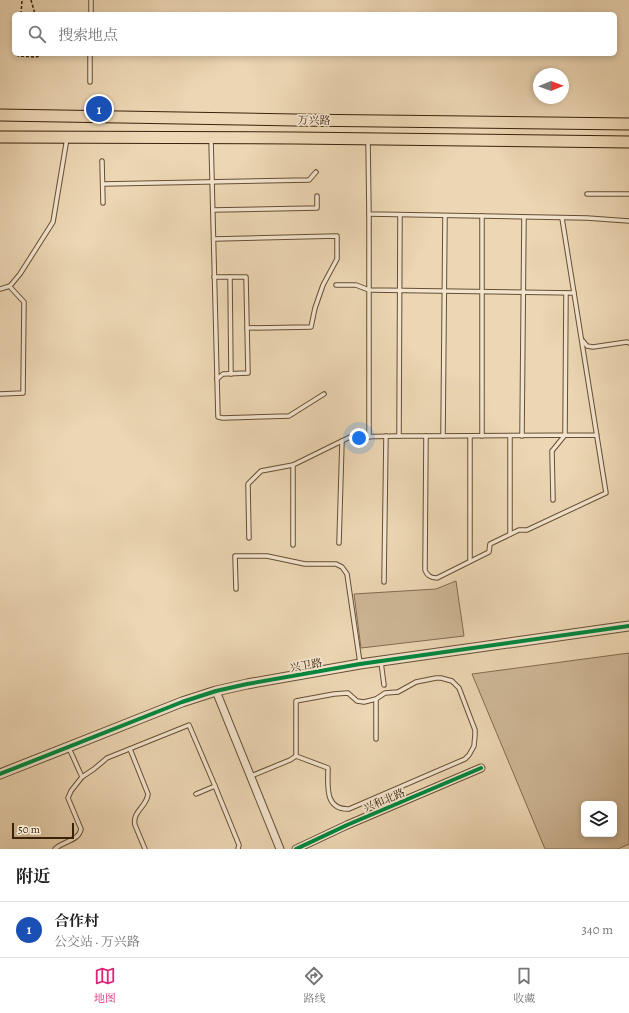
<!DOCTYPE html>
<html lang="zh">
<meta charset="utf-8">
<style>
body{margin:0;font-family:Alegreya,"Noto Serif SC",serif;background:#f2f2f2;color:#222}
.controls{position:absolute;right:12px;bottom:12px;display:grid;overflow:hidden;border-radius:6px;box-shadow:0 2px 6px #0003}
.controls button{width:36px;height:36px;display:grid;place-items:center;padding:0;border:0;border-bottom:1px solid #e0e0e0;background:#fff;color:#222;font:20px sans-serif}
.compass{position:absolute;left:533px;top:68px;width:36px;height:36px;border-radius:50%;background:#fff;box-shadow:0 2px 6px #0003;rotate:89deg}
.scale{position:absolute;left:12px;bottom:10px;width:62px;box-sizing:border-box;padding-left:4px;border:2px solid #3a2209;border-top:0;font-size:11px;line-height:14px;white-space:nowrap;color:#3a2209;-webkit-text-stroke:3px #f3e4ce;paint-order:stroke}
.you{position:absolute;left:359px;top:438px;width:14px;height:14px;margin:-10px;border:3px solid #fff;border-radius:50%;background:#1a73e8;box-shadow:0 0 0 6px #1a73e833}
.badge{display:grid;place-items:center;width:26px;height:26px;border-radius:50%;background:#db2777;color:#fff;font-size:13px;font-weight:700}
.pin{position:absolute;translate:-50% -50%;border:2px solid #fff;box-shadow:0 1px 4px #0006}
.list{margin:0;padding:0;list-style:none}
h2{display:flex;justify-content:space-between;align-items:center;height:52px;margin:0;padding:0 16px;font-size:17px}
h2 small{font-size:13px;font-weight:400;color:#767676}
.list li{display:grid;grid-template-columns:26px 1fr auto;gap:12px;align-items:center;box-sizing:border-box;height:56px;padding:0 16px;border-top:1px solid #e0e0e0}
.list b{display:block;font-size:15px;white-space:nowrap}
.list p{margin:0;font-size:13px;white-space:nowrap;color:#767676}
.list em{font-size:13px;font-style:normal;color:#767676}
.icon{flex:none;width:22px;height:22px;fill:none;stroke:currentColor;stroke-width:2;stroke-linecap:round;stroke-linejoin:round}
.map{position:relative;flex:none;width:629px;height:849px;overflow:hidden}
.search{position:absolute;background:#fff;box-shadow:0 2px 6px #0003;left:12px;right:12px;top:12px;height:44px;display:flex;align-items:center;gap:10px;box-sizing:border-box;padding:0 14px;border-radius:6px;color:#767676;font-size:15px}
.sheet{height:108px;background:#fff}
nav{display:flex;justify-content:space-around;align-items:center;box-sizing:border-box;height:56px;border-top:1px solid #e0e0e0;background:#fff;font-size:11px;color:#767676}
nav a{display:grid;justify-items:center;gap:2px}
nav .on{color:#db2777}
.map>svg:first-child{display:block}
.green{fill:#ceb796;stroke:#846c50;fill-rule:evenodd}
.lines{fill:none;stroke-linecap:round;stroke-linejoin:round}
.service-casing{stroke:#664f34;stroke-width:5.5}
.minor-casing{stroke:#664f34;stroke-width:9}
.tertiary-casing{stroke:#664f34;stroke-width:11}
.primary-casing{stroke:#3a2209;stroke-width:13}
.path{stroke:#3a2209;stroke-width:1.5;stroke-dasharray:3 2;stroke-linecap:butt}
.service{stroke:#f3e4ce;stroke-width:3.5}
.minor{stroke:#f3e4ce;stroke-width:7}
.tertiary{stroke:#f3e4ce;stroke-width:9}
.primary{stroke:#ecd6b3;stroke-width:11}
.cycleway-casing{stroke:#f3e4ce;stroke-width:6}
.cycleway{stroke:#00873e;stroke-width:4}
.labels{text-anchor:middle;stroke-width:3.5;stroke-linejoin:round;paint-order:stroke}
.street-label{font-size:11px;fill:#3a2209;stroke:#f3e4ce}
</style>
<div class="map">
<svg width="629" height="849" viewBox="0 0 629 849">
<rect width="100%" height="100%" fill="#ecd6b3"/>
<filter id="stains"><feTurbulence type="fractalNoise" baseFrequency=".005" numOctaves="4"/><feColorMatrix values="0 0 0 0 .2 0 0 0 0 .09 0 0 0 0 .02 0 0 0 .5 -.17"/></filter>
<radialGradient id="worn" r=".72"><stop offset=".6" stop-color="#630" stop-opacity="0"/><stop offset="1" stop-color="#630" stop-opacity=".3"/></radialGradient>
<g class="green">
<path d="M456 581 464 636 361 648 354 594 436 589Z"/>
<path d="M629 653V844L618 849H545L472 674ZM584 804H614V834H584Z"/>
</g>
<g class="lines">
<g class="service-casing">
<g id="service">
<path d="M91 14V0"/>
<path d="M90 82V54"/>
<path d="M211 139 218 417 223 418 289 416 324 394"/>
<path d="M368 140 369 214 587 218 629 221"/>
<path d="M102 161 103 203"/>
<path d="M103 184 309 180 316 172"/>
<path d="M587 194H629"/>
<path d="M213 210 317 208V196"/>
<path d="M369 214V437"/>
<path d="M400 215 399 436H426"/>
<path d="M482 216V436"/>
<path d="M562 218 606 493 527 530H519L490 544 489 552 437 578C431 578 427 576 425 570L426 436 597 435"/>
<path d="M214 239 337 236V259L323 285 315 308 311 327 247 328"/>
<path d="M214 277H246L248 373 223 374 217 379"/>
<path d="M230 277 231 374"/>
<path d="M336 285H356L369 290 574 293"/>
<path d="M0 289 10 286 20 274 53 222 67 138"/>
<path d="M583 341 587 346 593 347 627 342 629 343"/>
<path d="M0 394 23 393 24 302 11 288"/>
<path d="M443 436 445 216"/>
<path d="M522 436 524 217"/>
<path d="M553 500 552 451 565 435 566 293"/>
<path d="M510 534V436"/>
<path d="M249 538 248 484 261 471 293 465 350 437 399 436"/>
<path d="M339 543 342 441"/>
<path d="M293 545V465"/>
<path d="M470 561V436"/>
<path d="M384 582 386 436"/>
<path d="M236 589 235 556H267L305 564H336L342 567 347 574 360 663"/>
<path d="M381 662 384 685"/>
<path d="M376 699V739"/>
<path d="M130 749 148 794C147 807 132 811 135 825L145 849"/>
<path d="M251 776 290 760 296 756V701L334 694 348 693 357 701 364 702 376 699 385 693 398 692 416 682 436 678H441L452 681 459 688 475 730V735L474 746 469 755 465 759 349 809C324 810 328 785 328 768L296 756"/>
<path d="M82 777 94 769 107 758 189 725 215 786 196 794"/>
<path d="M215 786 239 845 238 849"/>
<path d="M55 849C63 841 79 841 81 829L68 798 71 791 82 777 69 748"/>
</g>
</g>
<g class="minor-casing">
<g id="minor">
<path d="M216 691 280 849"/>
<path d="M296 849 347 825 481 768"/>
</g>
</g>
<g class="tertiary-casing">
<path id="tertiary" d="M0 774 182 702 216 691 247 684 360 664 629 626"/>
</g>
<g class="primary-casing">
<g id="primary">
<path d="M0 115 295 120 629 124"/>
<path d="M0 137 295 138 629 142"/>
</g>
</g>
<g class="path">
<path d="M31 0 35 14"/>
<path d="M21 14 22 0"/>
<path d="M18 54V56L36 57 44 54"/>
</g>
<use href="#service" class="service"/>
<use href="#minor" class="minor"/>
<use href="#tertiary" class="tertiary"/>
<use href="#primary" class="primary"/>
<g class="cycleway-casing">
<g id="cycleway">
<path d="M0 774 182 702 216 691 247 684 360 664 629 626"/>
<path d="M296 849 347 825 481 768"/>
</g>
</g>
<use href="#cycleway" class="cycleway"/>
</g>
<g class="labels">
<g class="street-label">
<text transform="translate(314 120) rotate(1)" y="4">万兴路</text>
<text transform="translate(306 665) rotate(-10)" y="4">兴卫路</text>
<text transform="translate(384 800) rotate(-23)" y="4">兴和北路</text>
</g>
</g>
<rect width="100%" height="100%" filter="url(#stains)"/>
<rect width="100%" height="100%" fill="url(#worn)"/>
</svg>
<div class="controls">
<button><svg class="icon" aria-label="layers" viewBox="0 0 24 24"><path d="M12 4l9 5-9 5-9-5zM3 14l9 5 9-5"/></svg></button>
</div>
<svg class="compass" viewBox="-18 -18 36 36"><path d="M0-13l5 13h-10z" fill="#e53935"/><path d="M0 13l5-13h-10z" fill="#767676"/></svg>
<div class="scale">50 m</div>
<div class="you"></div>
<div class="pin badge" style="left:99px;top:109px;background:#1a4fb4">1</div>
<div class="search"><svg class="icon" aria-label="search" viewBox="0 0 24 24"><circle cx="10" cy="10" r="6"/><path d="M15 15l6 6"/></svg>搜索地点</div>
</div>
<section class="sheet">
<h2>附近<small></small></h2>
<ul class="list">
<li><span class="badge" style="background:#1a4fb4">1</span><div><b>合作村</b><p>公交站 · 万兴路</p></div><em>340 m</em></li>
</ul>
</section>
<nav>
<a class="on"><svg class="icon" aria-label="map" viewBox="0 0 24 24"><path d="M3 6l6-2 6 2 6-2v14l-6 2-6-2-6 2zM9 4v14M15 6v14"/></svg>地图</a>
<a><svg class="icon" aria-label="directions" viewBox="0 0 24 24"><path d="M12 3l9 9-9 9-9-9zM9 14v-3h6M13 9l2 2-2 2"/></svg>路线</a>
<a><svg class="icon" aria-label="saved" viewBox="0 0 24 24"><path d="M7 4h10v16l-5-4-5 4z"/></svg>收藏</a>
</nav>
